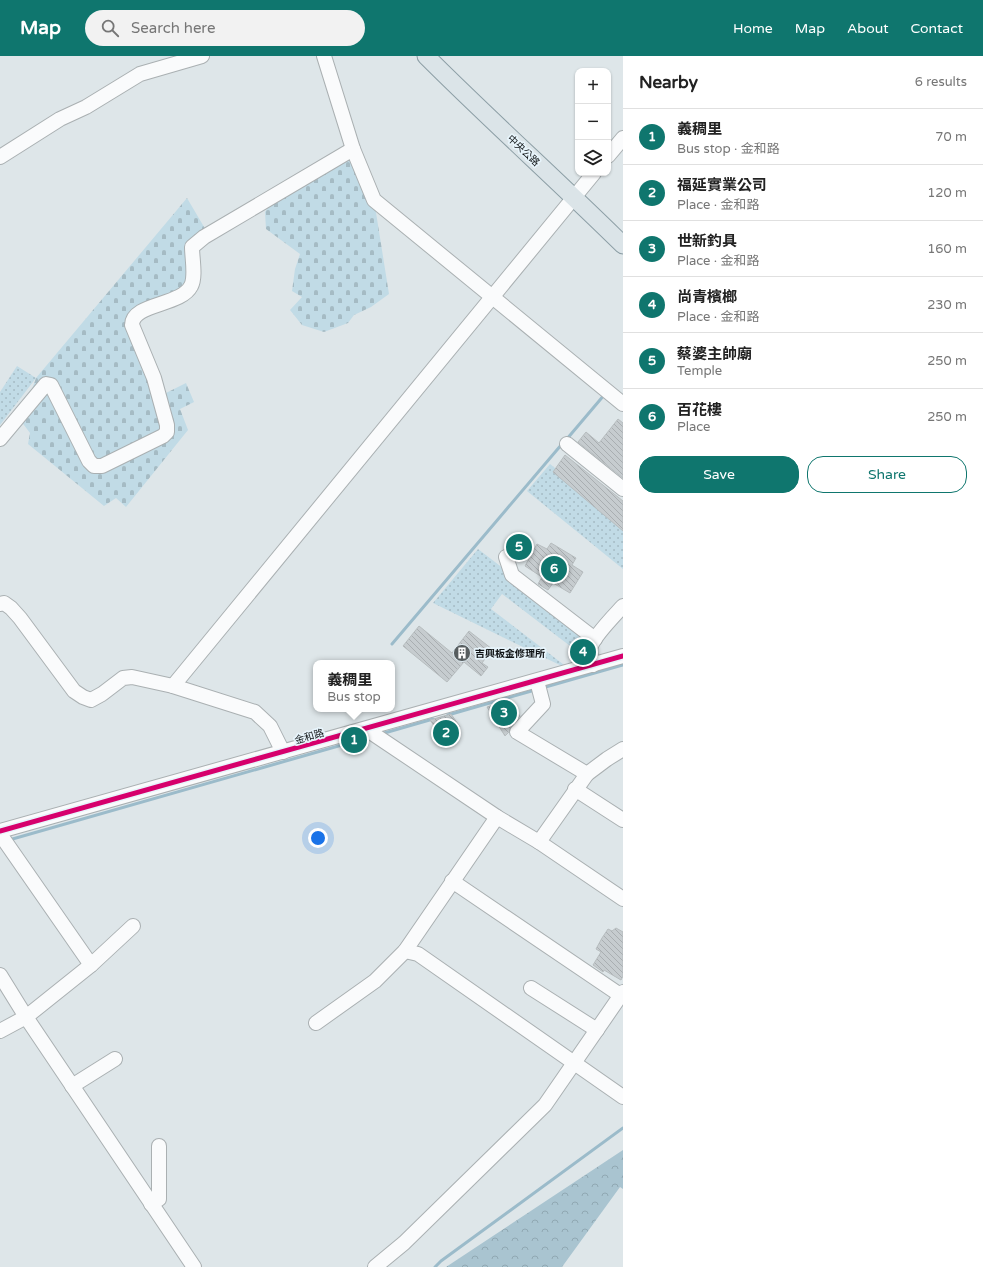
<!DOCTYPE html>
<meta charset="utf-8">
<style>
body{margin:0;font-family:"Varela Round","Noto Sans TC",sans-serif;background:#f2f2f2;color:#222}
.controls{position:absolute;right:12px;top:12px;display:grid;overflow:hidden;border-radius:8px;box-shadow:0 1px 3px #0004}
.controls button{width:36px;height:36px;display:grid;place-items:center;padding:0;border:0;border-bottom:1px solid #e0e0e0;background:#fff;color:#222;font:20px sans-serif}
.you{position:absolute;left:318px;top:782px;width:14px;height:14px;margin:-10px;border:3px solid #fff;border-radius:50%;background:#1a73e8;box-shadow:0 0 0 6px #1a73e833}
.badge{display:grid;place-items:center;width:26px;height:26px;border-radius:50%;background:#0f766e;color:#fff;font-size:13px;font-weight:700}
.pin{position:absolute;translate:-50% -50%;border:2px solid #fff;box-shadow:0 1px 4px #0006}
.popup{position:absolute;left:313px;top:604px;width:82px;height:52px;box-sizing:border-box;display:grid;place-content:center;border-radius:8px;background:#fff;filter:drop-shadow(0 1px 3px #0005);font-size:13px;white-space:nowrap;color:#767676}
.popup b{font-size:15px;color:#222}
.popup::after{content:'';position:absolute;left:50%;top:100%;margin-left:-8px;border:8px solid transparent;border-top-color:#fff}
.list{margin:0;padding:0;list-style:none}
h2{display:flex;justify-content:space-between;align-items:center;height:52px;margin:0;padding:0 16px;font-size:17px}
h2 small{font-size:13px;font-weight:400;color:#767676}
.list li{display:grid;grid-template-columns:26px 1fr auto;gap:12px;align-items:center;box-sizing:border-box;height:56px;padding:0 16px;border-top:1px solid #e0e0e0}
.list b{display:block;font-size:15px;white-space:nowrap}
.list p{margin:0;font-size:13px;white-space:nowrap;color:#767676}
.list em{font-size:13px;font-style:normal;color:#767676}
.actions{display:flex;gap:8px;padding:12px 16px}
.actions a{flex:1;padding:9px 0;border:1px solid #0f766e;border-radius:16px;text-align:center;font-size:14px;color:#0f766e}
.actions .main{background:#0f766e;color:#fff}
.icon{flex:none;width:22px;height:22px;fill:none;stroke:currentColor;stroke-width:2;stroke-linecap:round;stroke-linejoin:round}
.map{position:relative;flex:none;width:623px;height:1211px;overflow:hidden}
header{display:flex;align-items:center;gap:24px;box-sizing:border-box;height:56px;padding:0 20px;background:#0f766e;color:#fff}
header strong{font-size:19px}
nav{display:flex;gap:22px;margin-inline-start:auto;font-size:14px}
.search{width:280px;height:36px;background:#f2f2f2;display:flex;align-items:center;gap:10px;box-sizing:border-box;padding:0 14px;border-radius:22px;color:#767676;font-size:15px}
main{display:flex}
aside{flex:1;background:#fff}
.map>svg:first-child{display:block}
.grass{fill:url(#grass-dots)}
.forest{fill:url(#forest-crowns)}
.cemetery{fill:url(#cemetery-stones)}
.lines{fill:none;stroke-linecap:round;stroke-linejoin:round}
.stream{stroke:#9bbbca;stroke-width:3}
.building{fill:url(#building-back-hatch);stroke:#b7bdbf}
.minor-casing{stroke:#aab0b2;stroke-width:16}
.major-casing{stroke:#8c9ea5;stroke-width:19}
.minor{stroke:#fafbfc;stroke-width:14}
.major{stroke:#dbe4e8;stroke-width:17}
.cycleway-casing{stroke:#e7f4fb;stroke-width:8}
.cycleway{stroke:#d6006c;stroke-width:5}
.labels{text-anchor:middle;stroke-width:3.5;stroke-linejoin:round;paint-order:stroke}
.street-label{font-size:10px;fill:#0f1315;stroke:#e7f4fb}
.poi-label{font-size:10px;font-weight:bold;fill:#0f1315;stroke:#e7f4fb;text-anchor:start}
</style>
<header>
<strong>Map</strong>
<div class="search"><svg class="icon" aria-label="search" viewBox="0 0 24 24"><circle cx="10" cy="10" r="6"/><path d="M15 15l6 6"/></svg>Search here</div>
<nav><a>Home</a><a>Map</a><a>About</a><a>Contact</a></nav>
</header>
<main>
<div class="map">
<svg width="623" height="1211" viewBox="0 0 623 1211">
<defs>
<pattern id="grass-dots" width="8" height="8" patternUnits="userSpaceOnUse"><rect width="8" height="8" fill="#c1dbe6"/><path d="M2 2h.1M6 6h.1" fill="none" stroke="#a5bbc4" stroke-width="1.8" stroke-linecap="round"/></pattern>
<pattern id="forest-crowns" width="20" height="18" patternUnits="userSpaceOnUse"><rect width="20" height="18" fill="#a9c4d0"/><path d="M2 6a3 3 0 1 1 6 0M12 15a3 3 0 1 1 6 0" fill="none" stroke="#90a8b2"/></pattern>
<pattern id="cemetery-stones" width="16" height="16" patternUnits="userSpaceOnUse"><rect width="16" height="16" fill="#c1dbe6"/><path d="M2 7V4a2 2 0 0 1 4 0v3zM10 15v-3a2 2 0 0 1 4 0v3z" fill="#a5bbc4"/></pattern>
<pattern id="building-back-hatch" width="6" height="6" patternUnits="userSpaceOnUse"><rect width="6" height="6" fill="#c6cccf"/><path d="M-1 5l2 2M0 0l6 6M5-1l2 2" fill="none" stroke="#a9aeb1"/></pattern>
</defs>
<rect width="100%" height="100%" fill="#dee6e9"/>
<g class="grass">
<path d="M17 310 36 322 0 369V336Z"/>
<path d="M550 408 623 466V513L527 435Z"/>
<path d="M478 493 595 583 591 591 574 593 502 538 491 553 572 615 433 547Z"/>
</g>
<path class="forest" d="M623 1094V1133L620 1131 562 1211H446Z"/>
<g class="cemetery">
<path d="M353 93 374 144 389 238 371 251 354 259 348 267 324 276 302 269 290 254 302 241 292 235 295 213 300 198 266 173 265 156 277 138Z"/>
<path d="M187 142 207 176 192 191 184 239 132 264 162 339 186 327 194 346 180 353 188 374 126 451 116 442 104 450 28 388 30 377 21 365 36 322Z"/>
</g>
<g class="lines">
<g class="stream">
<path d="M566 384 605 338"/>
<path d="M392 588 562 388"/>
<path d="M542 632 623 609"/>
<path d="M448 659 535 634"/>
<path d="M381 678 433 663"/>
<path d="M9 784 370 681"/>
<path d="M435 1211 441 1205 623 1072"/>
</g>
</g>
<g class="building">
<path d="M618 363 623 367V422L578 386 586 376 599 387Z"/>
<path d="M565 399 623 445V475L553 416Z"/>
<path d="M520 482 527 495 519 500 510 488Z"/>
<path d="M551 487 576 502 572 509 583 516 570 537 553 527 548 534 538 528 542 521 525 510 537 488 547 493Z"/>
<path d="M419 570 452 597 469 575 492 593 482 607 488 611 481 620 464 606 447 626 403 590Z"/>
<path d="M508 645 520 660 511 670 509 676 505 680 487 651Z"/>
<path d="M451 658 460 671 444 684 430 664Z"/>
<path d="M616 872 623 876V920L621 924 604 914 603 916 593 909 601 896 596 893 602 882 608 873 612 875Z"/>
</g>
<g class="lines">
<g class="minor-casing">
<g id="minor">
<path d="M324 0 353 93 374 144 623 348"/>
<path d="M608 100 623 82"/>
<path d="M0 101 60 63 86 51 140 18 202 0"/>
<path d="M0 383 46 328 51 329 89 405 94 410H102L163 380 167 376V369L154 322 132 269C132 247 181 250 191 230 196 221 192 202 192 191L204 181 353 93"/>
<path d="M567 388 623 433"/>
<path d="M506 501 512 519 595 583"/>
<path d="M0 548 4 547 11 552 20 562 74 635 83 641 91 644 102 638 123 622 132 621 173 630 255 656 270 670 283 696"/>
<path d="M593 609C591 603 589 597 591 590 595 579 614 560 623 550"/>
<path d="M537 625 543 648 517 676 587 718 539 786"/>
<path d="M173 630 594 117"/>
<path d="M366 673 497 761 539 786 623 843"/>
<path d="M587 718 607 703 623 693"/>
<path d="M575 733 623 764"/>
<path d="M0 775 623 600"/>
<path d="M0 778 91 909"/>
<path d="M452 825 623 941"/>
<path d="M405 895 418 898 623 1041"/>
<path d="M0 919 26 961 194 1211"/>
<path d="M531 932 597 974"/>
<path d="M316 967 375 925 405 895 497 761"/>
<path d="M0 975 26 961 91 909 133 870"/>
<path d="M72 1030 115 1003"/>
<path d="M151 1148 159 1143V1090"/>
<path d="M375 1211 404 1187 545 1049 623 936"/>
</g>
</g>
<g class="major-casing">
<path id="major" d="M426 0C490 64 558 125 623 189"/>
</g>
<use href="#minor" class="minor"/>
<use href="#major" class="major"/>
<g class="cycleway-casing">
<path id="cycleway" d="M0 775 623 600"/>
</g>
<use href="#cycleway" class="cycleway"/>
</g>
<defs>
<g id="building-disc" transform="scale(0.9)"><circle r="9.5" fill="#575d5f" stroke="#e7f4fb"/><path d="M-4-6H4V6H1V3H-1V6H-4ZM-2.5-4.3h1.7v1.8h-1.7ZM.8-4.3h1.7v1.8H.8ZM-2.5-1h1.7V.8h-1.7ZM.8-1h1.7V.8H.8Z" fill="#fff"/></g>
</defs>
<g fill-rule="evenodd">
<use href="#building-disc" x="462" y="597"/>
</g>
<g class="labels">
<g class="street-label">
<text transform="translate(524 94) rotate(43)" y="4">中央公路</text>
<text transform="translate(309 680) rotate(-16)" y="4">金和路</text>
</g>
<g class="poi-label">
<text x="475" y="601">吉興板金修理所</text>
</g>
</g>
</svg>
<div class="controls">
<button>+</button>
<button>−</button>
<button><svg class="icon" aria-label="layers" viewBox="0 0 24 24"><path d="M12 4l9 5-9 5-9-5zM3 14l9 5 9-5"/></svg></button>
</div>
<div class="you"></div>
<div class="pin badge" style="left:354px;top:684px">1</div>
<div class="popup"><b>義稠里</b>Bus stop</div>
<div class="pin badge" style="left:446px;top:677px">2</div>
<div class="pin badge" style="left:504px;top:657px">3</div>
<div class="pin badge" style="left:583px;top:596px">4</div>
<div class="pin badge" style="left:519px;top:491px">5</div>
<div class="pin badge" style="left:554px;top:513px">6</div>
</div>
<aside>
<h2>Nearby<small>6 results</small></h2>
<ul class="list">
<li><span class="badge">1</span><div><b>義稠里</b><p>Bus stop · 金和路</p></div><em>70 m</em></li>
<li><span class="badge">2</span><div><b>福延實業公司</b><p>Place · 金和路</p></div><em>120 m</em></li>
<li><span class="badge">3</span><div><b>世新釣具</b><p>Place · 金和路</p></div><em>160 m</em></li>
<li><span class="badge">4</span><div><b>尚青檳榔</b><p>Place · 金和路</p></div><em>230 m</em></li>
<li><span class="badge">5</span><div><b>蔡婆主帥廟</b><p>Temple</p></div><em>250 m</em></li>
<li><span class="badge">6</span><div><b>百花樓</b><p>Place</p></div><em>250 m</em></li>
</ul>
<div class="actions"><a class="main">Save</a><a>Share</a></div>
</aside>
</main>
